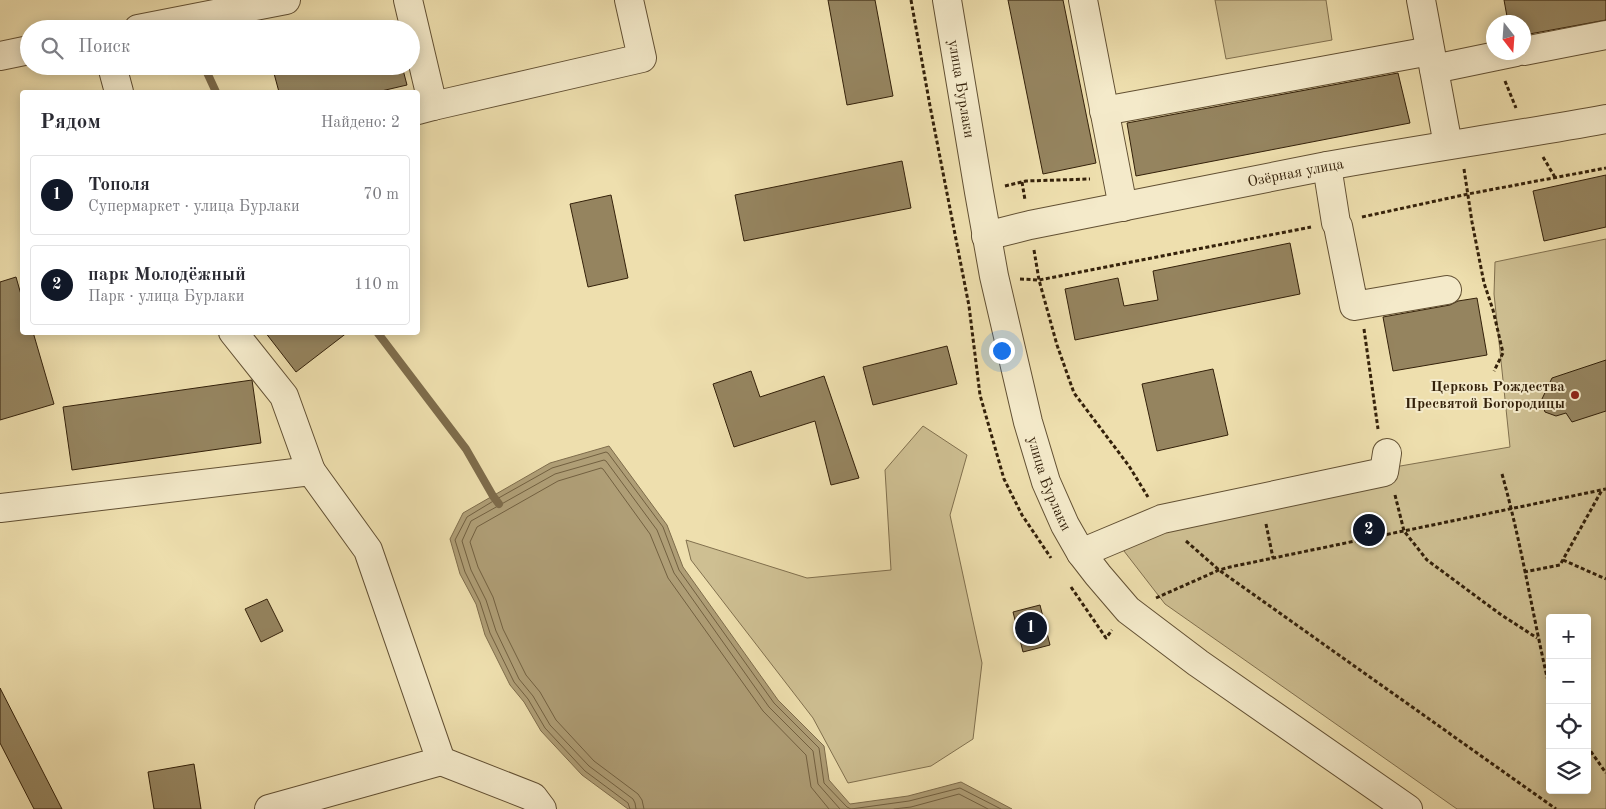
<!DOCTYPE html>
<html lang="ru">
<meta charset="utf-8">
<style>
body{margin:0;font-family:"Old Standard TT",serif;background:#f7f7f7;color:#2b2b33}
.controls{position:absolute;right:15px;bottom:15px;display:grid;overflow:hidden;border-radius:5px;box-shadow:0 2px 12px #0003}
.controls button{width:45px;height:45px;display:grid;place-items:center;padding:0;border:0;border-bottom:1px solid #e1e1e2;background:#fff;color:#2b2b33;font:25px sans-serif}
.compass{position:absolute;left:1486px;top:15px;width:45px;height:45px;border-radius:50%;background:#fff;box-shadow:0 2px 12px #0003;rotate:163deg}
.you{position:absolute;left:1001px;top:350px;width:18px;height:18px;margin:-12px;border:4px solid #fff;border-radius:50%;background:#1a73e8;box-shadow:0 0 0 8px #1a73e833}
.badge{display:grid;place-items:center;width:32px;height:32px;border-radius:50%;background:#111827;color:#fff;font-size:16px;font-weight:700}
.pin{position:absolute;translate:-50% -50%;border:2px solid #fff;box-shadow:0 1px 5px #0006}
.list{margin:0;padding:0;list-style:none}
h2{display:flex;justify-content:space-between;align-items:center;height:65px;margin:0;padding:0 20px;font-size:21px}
h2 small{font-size:16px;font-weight:400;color:#7c7c81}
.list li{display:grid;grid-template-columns:32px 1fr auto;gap:15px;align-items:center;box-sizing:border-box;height:80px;margin:0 10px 10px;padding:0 10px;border:1px solid #e1e1e2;border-radius:5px}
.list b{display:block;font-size:19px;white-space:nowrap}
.list p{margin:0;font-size:16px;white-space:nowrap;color:#7c7c81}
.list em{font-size:16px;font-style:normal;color:#7c7c81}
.icon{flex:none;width:28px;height:28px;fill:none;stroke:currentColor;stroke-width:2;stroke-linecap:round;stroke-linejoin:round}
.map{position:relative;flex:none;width:1606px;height:809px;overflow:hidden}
.search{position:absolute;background:#fff;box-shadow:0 2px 12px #0003;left:20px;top:20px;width:400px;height:55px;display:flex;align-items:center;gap:12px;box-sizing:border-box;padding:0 18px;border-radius:28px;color:#7c7c81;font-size:19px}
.panel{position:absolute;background:#fff;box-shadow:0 2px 12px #0003;left:20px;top:90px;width:400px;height:245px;border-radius:5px}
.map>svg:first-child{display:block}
.green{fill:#cebf92;stroke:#81704e;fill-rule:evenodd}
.water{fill:#af9e76;stroke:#7e6c4b}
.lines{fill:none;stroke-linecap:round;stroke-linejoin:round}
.shore{stroke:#726040;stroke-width:1}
.stream{stroke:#7e6c4b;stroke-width:8}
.building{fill:#95845f;stroke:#34210a}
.minor-casing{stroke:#625033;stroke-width:30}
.path{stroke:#34210a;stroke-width:3;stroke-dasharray:4 2.5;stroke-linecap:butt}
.minor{stroke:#f4eaca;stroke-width:28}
.poi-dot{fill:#8f2418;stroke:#f4eaca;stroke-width:2}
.labels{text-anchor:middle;stroke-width:4;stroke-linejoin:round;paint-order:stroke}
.street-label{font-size:15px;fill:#34210a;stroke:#f4eaca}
.poi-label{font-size:15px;font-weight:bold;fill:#34210a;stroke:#f4eaca;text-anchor:end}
</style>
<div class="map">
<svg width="1606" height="809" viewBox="0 0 1606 809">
<rect width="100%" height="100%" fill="#eedfae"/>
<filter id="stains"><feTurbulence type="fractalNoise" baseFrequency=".004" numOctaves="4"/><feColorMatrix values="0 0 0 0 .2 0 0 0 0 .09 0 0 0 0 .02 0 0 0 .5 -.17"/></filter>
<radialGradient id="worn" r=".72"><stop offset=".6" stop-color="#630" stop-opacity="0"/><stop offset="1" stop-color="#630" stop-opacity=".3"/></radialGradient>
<g class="green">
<path d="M1215 0H1326L1332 40 1226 59Z"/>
<path d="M1606 239V809H1457L1165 604 1117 542 1383 469 1510 447 1494 294 1495 262ZM1550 618H1587V790H1550Z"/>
<path d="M923 426 967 455 950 515 982 663 973 739 931 766 848 783 813 718 691 560 686 540 807 578 891 570 885 470Z"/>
</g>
<path class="water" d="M609 446 667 525 683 567 778 700 824 746 829 780 850 804 908 796 961 782 1012 809H628L582 775 541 731 524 702 510 685 485 635 476 604 460 574 450 539 463 513 550 463Z"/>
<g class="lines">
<g class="shore">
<path d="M630 809 628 803 585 771 545 728 528 699 514 682 490 633 480 602 465 572 455 540 467 517 495 500 552 468 606 452 608 453 663 527 679 570 774 703 819 748 824 783 847 807 851 809 909 801 960 788 1001 809"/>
<path d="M636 809 635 803 633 799 589 766 550 725 533 696 519 679 496 631 486 600 471 570 462 541 471 521 498 506 555 474 604 460 606 461 657 530 674 573 769 707 813 751 818 784 840 809"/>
<path d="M644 809 642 800 638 794 594 761 556 720 540 692 526 675 503 629 493 597 478 567 470 542 477 527 558 481 601 468 603 469 650 534 668 578 763 711 806 755 811 787 829 809"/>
<path d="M894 809 911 807 959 794 988 809"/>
</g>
<g class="stream">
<path d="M204 66 216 92"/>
<path d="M377 332 466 449 493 496 499 504"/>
</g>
</g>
<g class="building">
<path d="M828 0H875L893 96 847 105Z"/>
<path d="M1008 0H1063L1096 163 1043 174Z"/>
<path d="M1504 0H1606V20L1524 35V22H1508Z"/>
<path d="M272 66H402L407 85 377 92H279Z"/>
<path d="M1398 73 1410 123 1136 176 1127 123Z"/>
<path d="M902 161 911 208 744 241 735 195Z"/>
<path d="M1606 175V227L1544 241 1533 191Z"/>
<path d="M611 195 628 278 588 287 570 204Z"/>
<path d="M1290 243 1300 294 1075 340 1065 289 1118 278 1124 306 1158 300 1153 271Z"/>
<path d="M16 277 22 298V332H33L54 404 0 420V282Z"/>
<path d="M1477 298 1487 355 1393 371 1383 317 1450 305 1458 301Z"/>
<path d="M265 332H348L296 372Z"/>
<path d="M947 346 957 384 873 405 863 367Z"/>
<path d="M1606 360V411L1572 422 1566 413 1556 416 1545 412 1541 401 1552 378Z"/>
<path d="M1213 369 1228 435 1157 451 1142 384Z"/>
<path d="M751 371 760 397 824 376 859 478 831 485 815 421 734 447 713 384Z"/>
<path d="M252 380 261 443 72 470 63 407Z"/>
<path d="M267 599 283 631 261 642 245 609Z"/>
<path d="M1040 605 1050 645 1023 652 1013 612Z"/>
<path d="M0 688 62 809H34L0 743Z"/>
<path d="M194 764 201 809H154L148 772Z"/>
</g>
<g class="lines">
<g class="minor-casing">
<g id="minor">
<path d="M408 0 433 106 418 110"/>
<path id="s1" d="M947 0 979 192 994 276 1028 422 1046 482 1065 525 1081 553 1098 575 1128 610 1198 663 1408 809"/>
<path d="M1083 0 1123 207"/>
<path d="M1421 0 1448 145"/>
<path d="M138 29 286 0"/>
<path d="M1524 51 1606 35"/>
<path d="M0 56 29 50"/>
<path d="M112 66 119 92"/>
<path d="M1434 69 1516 52"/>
<path d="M433 106 642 58 629 0"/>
<path d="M1104 111 1430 51"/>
<path d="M1327 166 1336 223 1338 226 1354 306 1447 290"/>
<path id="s2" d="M986 236 1030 225C1129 206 1228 185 1327 166 1420 149 1513 136 1606 119"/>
<path d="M233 332 284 396 311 471"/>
<path d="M0 508 311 471 368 550 441 761 269 809"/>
<path d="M1081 553 1162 519 1384 472 1387 453"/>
<path d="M441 761 533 797 542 809"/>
</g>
</g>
<g class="path">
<path d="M911 0 930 106 969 306 980 395 1004 479 1022 515 1051 558"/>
<path d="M1505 81 1516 108"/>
<path d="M1543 157 1556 179"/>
<path d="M1464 169 1472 222 1484 283 1493 310 1503 353 1494 371"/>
<path d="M1022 182 1025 200"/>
<path d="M1005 186 1026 181 1090 179"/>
<path d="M1362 217 1468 194 1606 168"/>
<path d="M1034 250 1039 280 1057 345 1074 393 1129 466 1148 497"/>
<path d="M1020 279 1039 280 1311 227"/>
<path d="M1364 329 1378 429"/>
<path d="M1502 474C1522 545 1533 618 1550 690"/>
<path d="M1395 495 1404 531 1427 560 1500 614 1537 638"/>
<path d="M1266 524 1273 558"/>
<path d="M1186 541 1219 570 1556 809"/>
<path d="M1563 560 1606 579"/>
<path d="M1524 572 1560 565 1602 490"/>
<path d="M1071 587 1106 638 1112 630"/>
<path d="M1156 598 1219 570 1230 567 1606 489"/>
<path d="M1587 746 1606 773"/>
</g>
<use href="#minor" class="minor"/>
</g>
<circle class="poi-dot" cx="1575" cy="395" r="5"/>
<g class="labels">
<g class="street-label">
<text dy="5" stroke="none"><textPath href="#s1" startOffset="90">улица Бурлаки</textPath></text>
<text dy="5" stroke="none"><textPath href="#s2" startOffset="316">Озёрная улица</textPath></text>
<text dy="5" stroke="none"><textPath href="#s1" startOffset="495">улица Бурлаки</textPath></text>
</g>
<g class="poi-label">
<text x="1565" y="391">Церковь Рождества<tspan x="1565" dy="17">Пресвятой Богородицы</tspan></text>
</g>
</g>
<rect width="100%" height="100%" filter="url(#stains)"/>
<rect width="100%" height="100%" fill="url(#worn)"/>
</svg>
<div class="controls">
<button>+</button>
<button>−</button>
<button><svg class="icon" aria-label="locate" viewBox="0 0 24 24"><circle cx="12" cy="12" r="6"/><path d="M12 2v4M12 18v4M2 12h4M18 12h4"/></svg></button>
<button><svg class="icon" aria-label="layers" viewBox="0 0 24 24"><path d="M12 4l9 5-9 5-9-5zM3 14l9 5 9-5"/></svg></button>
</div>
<svg class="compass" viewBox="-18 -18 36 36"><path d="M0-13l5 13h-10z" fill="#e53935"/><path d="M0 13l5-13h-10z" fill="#7c7c81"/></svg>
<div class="you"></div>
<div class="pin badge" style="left:1031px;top:628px">1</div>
<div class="pin badge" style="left:1369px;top:530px">2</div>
<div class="search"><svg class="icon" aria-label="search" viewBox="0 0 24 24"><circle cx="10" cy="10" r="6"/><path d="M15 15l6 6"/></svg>Поиск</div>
<section class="panel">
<h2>Рядом<small>Найдено: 2</small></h2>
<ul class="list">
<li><span class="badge">1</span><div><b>Тополя</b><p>Супермаркет · улица Бурлаки</p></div><em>70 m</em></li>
<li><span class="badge">2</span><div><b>парк Молодёжный</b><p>Парк · улица Бурлаки</p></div><em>110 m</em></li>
</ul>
</section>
</div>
